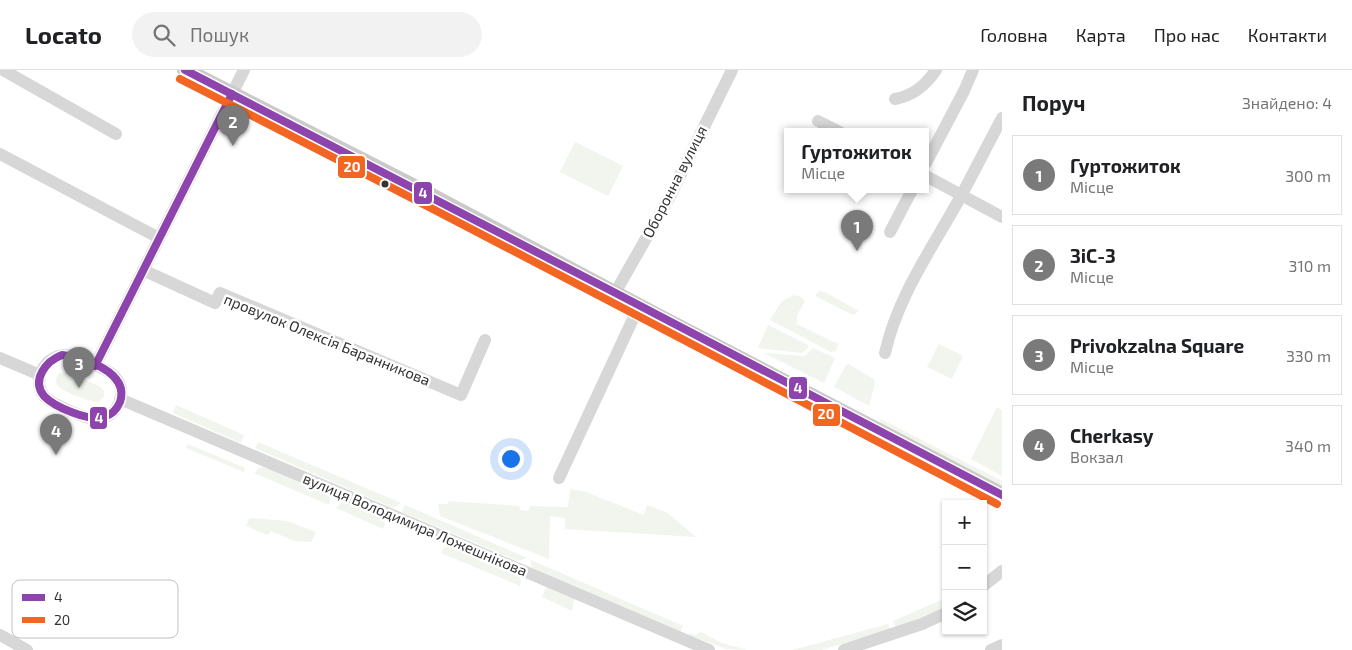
<!DOCTYPE html>
<html lang="uk">
<meta charset="utf-8">
<style>
body{margin:0;font-family:"Exo 2",sans-serif;background:#f2f2f2;color:#202124}
.controls{position:absolute;right:15px;bottom:15px;display:grid;overflow:hidden;border-radius:0px;box-shadow:0 1px 4px #0004}
.controls button{width:45px;height:45px;display:grid;place-items:center;padding:0;border:0;border-bottom:1px solid #e0e0e0;background:#fff;color:#202124;font:25px sans-serif}
.you{position:absolute;left:510px;top:388px;width:18px;height:18px;margin:-12px;border:4px solid #fff;border-radius:50%;background:#1a73e8;box-shadow:0 0 0 8px #1a73e833}
.badge{display:grid;place-items:center;width:32px;height:32px;border-radius:50%;background:#7a7a7a;color:#fff;font-size:16px;font-weight:700}
.pin{position:absolute;translate:-50% -41px;filter:drop-shadow(0 1px 2px #0008)}
.pin::after{content:'';position:absolute;top:26px;width:18px;height:15px;background:inherit;clip-path:polygon(0 0,100% 0,50% 100%)}
.popup{position:absolute;left:784px;top:58px;width:145px;height:65px;box-sizing:border-box;display:grid;place-content:center;border-radius:0px;background:#fff;filter:drop-shadow(0 1px 4px #0005);font-size:16px;white-space:nowrap;color:#757577}
.popup b{font-size:19px;color:#202124}
.popup::after{content:'';position:absolute;left:50%;top:100%;margin-left:-10px;border:10px solid transparent;border-top-color:#fff}
.list{margin:0;padding:0;list-style:none}
h2{display:flex;justify-content:space-between;align-items:center;height:65px;margin:0;padding:0 20px;font-size:21px}
h2 small{font-size:16px;font-weight:400;color:#757577}
.list li{display:grid;grid-template-columns:32px 1fr auto;gap:15px;align-items:center;box-sizing:border-box;height:80px;margin:0 10px 10px;padding:0 10px;border:1px solid #e0e0e0;border-radius:0px}
.list b{display:block;font-size:19px;white-space:nowrap}
.list p{margin:0;font-size:16px;white-space:nowrap;color:#757577}
.list em{font-size:16px;font-style:normal;color:#757577}
.icon{flex:none;width:28px;height:28px;fill:none;stroke:currentColor;stroke-width:2;stroke-linecap:round;stroke-linejoin:round}
.map{position:relative;flex:none;width:1002px;height:580px;overflow:hidden}
header{display:flex;align-items:center;gap:30px;box-sizing:border-box;height:70px;padding:0 25px;background:#fff;border-bottom:1px solid #e0e0e0}
header strong{font-size:24px}
nav{display:flex;gap:28px;margin-inline-start:auto;font-size:18px}
.search{width:350px;height:45px;background:#f2f2f2;display:flex;align-items:center;gap:12px;box-sizing:border-box;padding:0 18px;border-radius:28px;color:#757577;font-size:19px}
main{display:flex}
aside{flex:1;background:#fff}
.map>svg:first-child{display:block}
.green{fill:#f1f5ed}
.lines{fill:none;stroke-linecap:round;stroke-linejoin:round}
.minor{stroke:#d7d7d7;stroke-width:12}
.major{stroke:#cacaca;stroke-width:16}
.bus-1-casing{stroke:#fff;stroke-width:11}
.bus-2-casing{stroke:#fff;stroke-width:11}
.bus-1{stroke:#8e44ad;stroke-width:8}
.bus-2{stroke:#f26522;stroke-width:8}
.bus-dot{fill:#333;stroke:#fff;stroke-width:2}
.labels{text-anchor:middle;stroke-width:5;stroke-linejoin:round;paint-order:stroke}
.street-label{font-size:15px;fill:#333;stroke:#fff}
.key{fill:#fff;stroke:#c2c2c2;stroke-width:1}
.key-label{font-size:14px;fill:#333}
.line-badge{stroke:#fff;stroke-width:2}
.badge-label{font-size:14px;text-anchor:middle;font-weight:bold;fill:#fff}
</style>
<header>
<strong>Locato</strong>
<div class="search"><svg class="icon" aria-label="search" viewBox="0 0 24 24"><circle cx="10" cy="10" r="6"/><path d="M15 15l6 6"/></svg>Пошук</div>
<nav><a>Головна</a><a>Карта</a><a>Про нас</a><a>Контакти</a></nav>
</header>
<main>
<div class="map">
<svg width="1002" height="580" viewBox="0 0 1002 580">
<rect width="100%" height="100%" fill="#fff"/>
<g class="green">
<path d="M575 72 623 96 608 126 560 102Z"/>
<path d="M819 221 825 222 859 241 853 245 815 226Z"/>
<path d="M794 225 801 227 805 231 797 245V254L838 274 836 281 831 282 770 250 781 232Z"/>
<path d="M768 255 808 275V278L802 283 758 278Z"/>
<path d="M939 274 963 286 952 309 927 297Z"/>
<path d="M813 278 835 288 824 313 764 283 805 286Z"/>
<path d="M848 294 874 309 875 313 869 336 834 317 846 295Z"/>
<path d="M65 302 99 316 104 321V327L99 332C92 333 62 321 58 316 55 312 56 308 58 304Z"/>
<path d="M176 335 244 365 241 373 173 343Z"/>
<path d="M997 337 1002 340V406L971 389Z"/>
<path d="M881 349 1002 411V417L879 353Z"/>
<path d="M258 372 401 433 393 438 255 378Z"/>
<path d="M188 374 245 398 244 402 186 378Z"/>
<path d="M263 397 269 398 329 425 331 428 329 435 254 403 259 398Z"/>
<path d="M570 419 586 422 644 445 647 435 666 442 696 467 565 459V448L550 446 549 489 440 446 438 434H448V431L519 436 520 440 528 441 530 436 568 437Z"/>
<path d="M345 431 382 447 385 452 383 459 336 438 341 433Z"/>
<path d="M405 435 527 488 519 491 516 490 402 442Z"/>
<path d="M251 448 287 451 316 462 311 472 294 471 271 461 268 465 246 456 249 449Z"/>
<path d="M448 476 518 505 521 510 520 516 441 483 444 478Z"/>
<path d="M531 490 683 556 680 562 532 498 531 494Z"/>
<path d="M546 517 574 529 572 541 542 527Z"/>
<path d="M946 528V537L896 558 893 551Z"/>
<path d="M888 554 890 560 821 580H792Z"/>
<path d="M701 562 722 573 748 580 726 579 689 565V563L695 565Z"/>
</g>
<g class="lines">
<g class="minor">
<path d="M3 0 116 64"/>
<path d="M895 29C913 26 926 15 936 0"/>
<path d="M818 51 840 62"/>
<path d="M0 84 159 168"/>
<path d="M926 93 964 21 973 0"/>
<path d="M926 106 1002 147"/>
<path d="M890 162 912 120"/>
<path d="M143 200 215 233 220 223 461 325 485 270"/>
<path d="M615 223 669 128 732 0"/>
<path d="M885 283C898 225 933 177 961 126 975 100 988 74 1002 48"/>
<path d="M62 285C74 285 107 298 115 307 129 323 118 348 96 349 85 349 51 334 44 326 32 309 44 289 62 285Z"/>
<path d="M0 288 40 305"/>
<path d="M95 296 244 0"/>
<path d="M120 329 709 580"/>
<path d="M559 408 639 236"/>
<path d="M983 516 1002 501"/>
<path d="M0 565 27 580"/>
<path d="M844 580 922 554 946 543"/>
<path d="M991 580 1002 575"/>
</g>
<path class="major" d="M185 0 426 123 654 244 1002 425"/>
<g class="bus-1-casing">
<g id="bus-1">
<path d="M185 0C458 140 730 283 1002 425"/>
<path d="M62 285C83 287 130 302 120 332 117 339 111 345 104 347 90 352 54 337 44 326 31 310 46 291 62 285Z"/>
<path d="M95 296 232 24"/>
</g>
</g>
<g class="bus-2-casing">
<path id="bus-2" d="M180 9C454 148 725 292 997 434"/>
</g>
<use href="#bus-1" class="bus-1"/>
<use href="#bus-2" class="bus-2"/>
</g>
<circle class="bus-dot" cx="385" cy="114" r="4.5"/>
<g class="labels">
<g class="street-label">
<text transform="translate(675 112) rotate(-63)" y="5">Оборонна вулиця</text>
<text transform="translate(327 270) rotate(22)" y="5">провулок Олексія Баранникова</text>
<text transform="translate(415 455) rotate(23)" y="5">вулиця Володимира Ложешнікова</text>
</g>
</g>
<rect x="12" y="510" width="166" height="58" rx="8" class="key"/>
<rect x="22" y="524" width="23" height="7" fill="#8e44ad"/>
<rect x="22" y="547" width="23" height="6" fill="#f26522"/>
<g class="key-label">
<text x="54" y="532">4</text>
<text x="54" y="555">20</text>
</g>
<g class="line-badge">
<rect x="337" y="85" width="29" height="24" rx="5" fill="#f26522"/>
<rect x="413" y="111" width="20" height="24" rx="5" fill="#8e44ad"/>
<rect x="788" y="306" width="20" height="24" rx="5" fill="#8e44ad"/>
<rect x="812" y="333" width="29" height="24" rx="5" fill="#f26522"/>
<rect x="89" y="336" width="19" height="24" rx="5" fill="#8e44ad"/>
</g>
<g class="badge-label">
<text x="352" y="102">20</text>
<text x="423" y="128">4</text>
<text x="798" y="323">4</text>
<text x="826" y="349">20</text>
<text x="99" y="353">4</text>
</g>
</svg>
<div class="controls">
<button>+</button>
<button>−</button>
<button><svg class="icon" aria-label="layers" viewBox="0 0 24 24"><path d="M12 4l9 5-9 5-9-5zM3 14l9 5 9-5"/></svg></button>
</div>
<div class="you"></div>
<div class="pin badge" style="left:857px;top:181px">1</div>
<div class="popup"><b>Гуртожиток</b>Місце</div>
<div class="pin badge" style="left:233px;top:76px">2</div>
<div class="pin badge" style="left:79px;top:318px">3</div>
<div class="pin badge" style="left:56px;top:385px">4</div>
</div>
<aside>
<h2>Поруч<small>Знайдено: 4</small></h2>
<ul class="list">
<li><span class="badge">1</span><div><b>Гуртожиток</b><p>Місце</p></div><em>300 m</em></li>
<li><span class="badge">2</span><div><b>ЗіС-3</b><p>Місце</p></div><em>310 m</em></li>
<li><span class="badge">3</span><div><b>Privokzalna Square</b><p>Місце</p></div><em>330 m</em></li>
<li><span class="badge">4</span><div><b>Cherkasy</b><p>Вокзал</p></div><em>340 m</em></li>
</ul>
</aside>
</main>
